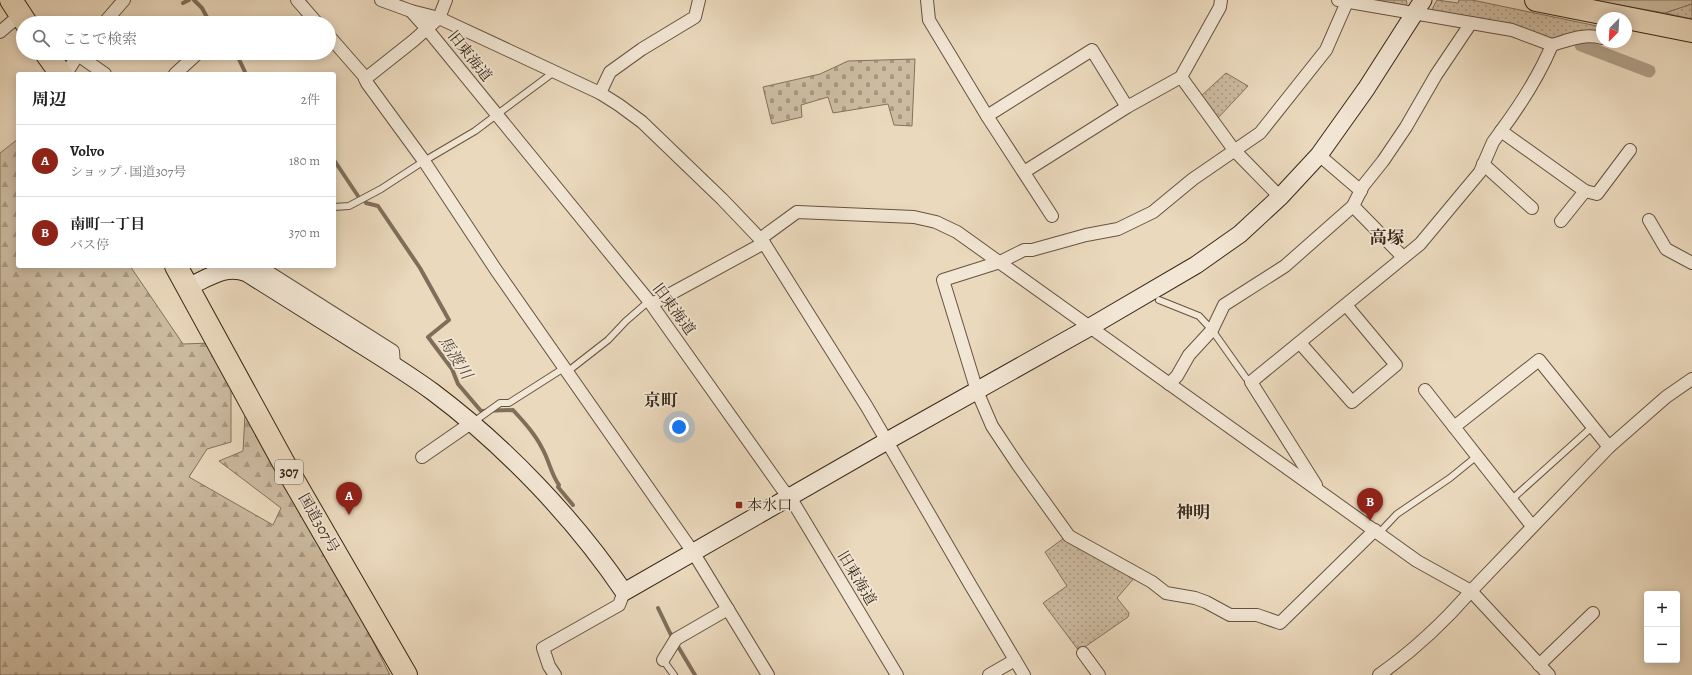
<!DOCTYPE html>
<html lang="ja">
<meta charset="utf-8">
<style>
body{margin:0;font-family:Alegreya,"Noto Serif JP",serif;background:#f2f2f2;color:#222}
.controls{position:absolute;right:12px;bottom:12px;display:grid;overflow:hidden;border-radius:4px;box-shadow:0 2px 10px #0003}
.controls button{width:36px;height:36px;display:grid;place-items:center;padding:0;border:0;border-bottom:1px solid #e0e0e0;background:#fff;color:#222;font:20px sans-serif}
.compass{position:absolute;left:1596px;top:12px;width:36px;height:36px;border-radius:50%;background:#fff;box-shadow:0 2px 10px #0003;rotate:204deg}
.you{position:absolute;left:679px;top:427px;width:14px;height:14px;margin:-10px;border:3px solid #fff;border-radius:50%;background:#1a73e8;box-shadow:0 0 0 6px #1a73e833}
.badge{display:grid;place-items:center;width:26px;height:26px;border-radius:50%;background:#8f2418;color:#fff;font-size:13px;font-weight:700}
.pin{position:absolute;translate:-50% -33px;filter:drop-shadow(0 1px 2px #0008)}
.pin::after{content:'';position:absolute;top:21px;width:14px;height:12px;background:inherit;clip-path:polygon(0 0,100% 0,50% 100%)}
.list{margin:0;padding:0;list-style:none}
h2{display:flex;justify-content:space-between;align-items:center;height:52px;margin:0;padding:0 16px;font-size:17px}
h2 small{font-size:13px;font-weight:400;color:#767676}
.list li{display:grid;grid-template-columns:26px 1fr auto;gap:12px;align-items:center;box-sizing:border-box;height:72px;padding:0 16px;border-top:1px solid #e0e0e0}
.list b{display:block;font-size:15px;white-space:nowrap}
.list p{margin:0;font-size:13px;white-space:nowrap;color:#767676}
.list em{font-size:13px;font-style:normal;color:#767676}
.icon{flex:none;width:22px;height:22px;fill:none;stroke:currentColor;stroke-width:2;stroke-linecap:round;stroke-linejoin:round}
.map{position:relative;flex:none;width:1692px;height:675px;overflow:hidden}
.search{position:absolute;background:#fff;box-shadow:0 2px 10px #0003;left:16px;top:16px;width:320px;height:44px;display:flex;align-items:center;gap:10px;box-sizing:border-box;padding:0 14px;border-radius:22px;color:#767676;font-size:15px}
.panel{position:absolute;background:#fff;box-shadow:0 2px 10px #0003;left:16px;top:72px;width:320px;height:196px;border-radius:4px}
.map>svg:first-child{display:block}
.grass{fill:#cdbba1;stroke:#82725d}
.forest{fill:url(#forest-firs);stroke:#82725d}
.cemetery{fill:url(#cemetery-stones);stroke:#82725d}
.park{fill:url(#park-dots);stroke:#82725d}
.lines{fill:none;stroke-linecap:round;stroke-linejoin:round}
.stream{stroke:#7f6e5a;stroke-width:4}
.canal{stroke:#ae9d85;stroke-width:13}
.lane-casing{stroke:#655442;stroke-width:8}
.street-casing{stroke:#655442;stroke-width:14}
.secondary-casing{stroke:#382819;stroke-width:19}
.highway-casing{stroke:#382819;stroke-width:24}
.lane{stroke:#f2e6d4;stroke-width:6}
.street{stroke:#f2e6d4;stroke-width:12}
.secondary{stroke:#f2e6d4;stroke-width:17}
.highway{stroke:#ebd9bd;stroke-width:22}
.poi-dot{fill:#8f2418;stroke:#f2e6d4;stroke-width:1.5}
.labels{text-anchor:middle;stroke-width:3.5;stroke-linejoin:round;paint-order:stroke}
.shield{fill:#f2e6d4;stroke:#706151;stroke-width:1}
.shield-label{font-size:14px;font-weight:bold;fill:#382819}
.street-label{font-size:15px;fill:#382819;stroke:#f2e6d4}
.poi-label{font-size:15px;fill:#382819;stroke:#f2e6d4;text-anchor:start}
.water-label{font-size:16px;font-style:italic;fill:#5b4b39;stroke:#f2e6d4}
.quarter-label{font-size:17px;font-weight:bold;fill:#382819;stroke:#f2e6d4}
</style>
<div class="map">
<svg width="1692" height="675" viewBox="0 0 1692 675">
<defs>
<pattern id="forest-firs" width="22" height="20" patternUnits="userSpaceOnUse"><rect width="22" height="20" fill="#cdbba1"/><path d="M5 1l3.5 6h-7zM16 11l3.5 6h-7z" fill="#a79882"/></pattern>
<pattern id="cemetery-stones" width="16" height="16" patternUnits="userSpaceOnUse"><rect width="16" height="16" fill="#cdbba1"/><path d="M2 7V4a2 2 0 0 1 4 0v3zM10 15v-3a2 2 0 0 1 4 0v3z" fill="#a79882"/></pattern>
<pattern id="park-dots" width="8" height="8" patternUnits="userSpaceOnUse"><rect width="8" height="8" fill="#cdbba1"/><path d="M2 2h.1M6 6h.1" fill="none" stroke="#a79882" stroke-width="1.8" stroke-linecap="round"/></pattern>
</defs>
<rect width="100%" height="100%" fill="#ebd9bd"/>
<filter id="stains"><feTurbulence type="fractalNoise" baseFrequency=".005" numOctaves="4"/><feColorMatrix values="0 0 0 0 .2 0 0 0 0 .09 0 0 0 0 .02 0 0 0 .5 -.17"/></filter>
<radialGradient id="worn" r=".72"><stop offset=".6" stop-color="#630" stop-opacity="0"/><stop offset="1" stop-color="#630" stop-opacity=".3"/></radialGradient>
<path class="grass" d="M1590 0H1692V4L1665 13Z"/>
<path class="forest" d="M18 139V266H130L183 344 210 343 231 389V442L207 449 189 477 273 525 281 508 219 461 243 451 245 414 329 554 390 675H0V153Z"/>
<path class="cemetery" d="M915 59 912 126 894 125 888 104 833 113 828 97 801 105 802 117 772 124 763 87 820 74 848 61Z"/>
<g class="park">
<path d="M1353 0H1406L1407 3 1404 9Z"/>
<path d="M1437 0 1458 3 1459 0H1472L1602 27V32L1549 39 1431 11Z"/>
<path d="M1692 4V19L1665 13Z"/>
<path d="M1226 73 1248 86 1217 119 1201 96Z"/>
<path d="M1064 538 1135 577 1117 598 1129 613 1128 617 1079 651 1043 603 1067 586 1045 552Z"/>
</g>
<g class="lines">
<g class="stream">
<path d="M194 0 202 8 210 23"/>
<path d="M183 3 189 0"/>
<path d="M236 53 246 74"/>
<path d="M334 160 358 196"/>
<path d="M366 203 378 206 420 268 449 320 428 337 452 369 458 384 481 411 513 410C524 422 535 434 542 448 549 460 551 474 559 485L558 487 573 505"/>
<path d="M658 608 670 633 695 675"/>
</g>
<path class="canal" d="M1581 45 1649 71"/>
<g class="lane-casing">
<g id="lane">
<path d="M334 207 349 206 381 189 424 161 475 131 554 72"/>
<path d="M1159 300 1199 316 1212 330 1246 378 1251 382"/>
<path d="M567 372 608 340 626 321 649 301"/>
<path d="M472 423 500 403H509L564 368"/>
<path d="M1511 500 1592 427"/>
<path d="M1379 533 1397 514 1450 478 1477 456"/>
<path d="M663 660 674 675"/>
</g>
</g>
<g class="street-casing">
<g id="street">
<path d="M297 0 317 23"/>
<path d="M381 0 411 11 427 29 649 301 783 490 790 497 897 675"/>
<path d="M927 0 929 20 987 116 1052 216"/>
<path d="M1338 0 1512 30 1552 45C1539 76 1521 104 1501 131"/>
<path d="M1347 2 1326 50 1260 133 1193 179 1153 212 1118 229 1086 235 1032 250H1024L1000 262 943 280 977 391 992 426 1018 465 1069 536 1152 582 1166 593 1195 598 1206 602 1230 615H1257L1280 623 1375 530"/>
<path d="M411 11 439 18 600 93 619 105 642 122 722 199 764 243 867 407 971 586 1024 675"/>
<path d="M104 23 124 0"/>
<path d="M0 32 20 15"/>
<path d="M329 36 364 76 367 83 424 161 496 270 693 552 768 675"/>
<path d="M1552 45C1569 40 1584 33 1602 38"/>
<path d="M78 55 105 74"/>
<path d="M66 74 79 53"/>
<path d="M175 74 198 53"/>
<path d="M1181 77 1234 150 1280 197"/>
<path d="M365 79 413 41 439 18 446 0"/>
<path d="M600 93 610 72 642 49 695 17 699 0"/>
<path d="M987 116 1092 50 1127 107"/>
<path d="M1319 155 1361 191"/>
<path d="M1483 164 1532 208"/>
<path d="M1024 172 1127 107 1181 77 1220 7 1221 0"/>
<path d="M1585 191 1597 194 1630 150"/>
<path d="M1353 206 1403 257"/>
<path d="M1649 220 1666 249 1692 263"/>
<path d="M760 239 797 212 914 217 936 222 957 232 1417 561 1471 591 1549 675"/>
<path d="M259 266 393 351 394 366"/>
<path d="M652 304 764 243"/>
<path d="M1300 343 1352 402 1396 365 1346 305"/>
<path d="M1169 384 1177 376 1189 355 1212 330 1224 305 1285 266 1353 206 1363 186 1383 161 1406 127 1436 75 1471 23"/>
<path d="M1425 390 1532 526"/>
<path d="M1454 427 1539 360 1609 447"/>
<path d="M422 457 471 423"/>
<path d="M1316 485 1251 382 1420 244 1480 172 1493 142 1501 131 1585 191 1561 221"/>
<path d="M1083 653 1099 675"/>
<path d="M663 660 676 639 728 609"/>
<path d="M1539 665 1593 613"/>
<path d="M555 675 549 666 543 648 619 605 624 592"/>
<path d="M989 675 1015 660"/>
<path d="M1379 675C1413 651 1444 622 1471 591L1609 447 1666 397 1692 379"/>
</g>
</g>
<g class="secondary-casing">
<path id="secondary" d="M188 287C208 278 226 264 247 273 282 295 317 317 352 339 379 356 407 373 433 392 505 446 574 518 624 592L887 441 1090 327 1196 265 1240 234 1280 197 1319 155 1366 89 1423 0"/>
</g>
<g class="highway-casing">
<g id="highway">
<path d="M11 0 26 23"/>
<path d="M1536 0 1692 31"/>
<path d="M46 53 61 74"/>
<path d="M176 266 287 469 406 675"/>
</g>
</g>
<use href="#lane" class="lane"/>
<use href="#street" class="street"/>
<use href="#secondary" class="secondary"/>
<use href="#highway" class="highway"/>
</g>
<rect class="poi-dot" x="735" y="501" width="8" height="8" rx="2"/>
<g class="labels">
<rect class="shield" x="275" y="460" width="28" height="24" rx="3"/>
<g class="shield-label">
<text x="289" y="477">307</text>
</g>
<g class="street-label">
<text transform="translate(470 56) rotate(51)" y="5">旧東海道</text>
<text transform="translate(674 309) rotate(53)" y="5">旧東海道</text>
<text transform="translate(319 523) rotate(60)" y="5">国道307号</text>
<text transform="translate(857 578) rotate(59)" y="5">旧東海道</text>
</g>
<g class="poi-label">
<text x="747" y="510">本水口</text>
</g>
<g class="water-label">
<text transform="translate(456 357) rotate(57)" y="6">馬渡川</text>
</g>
<g class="quarter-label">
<text x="1387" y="243">高塚</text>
<text x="661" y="406">京町</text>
<text x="1193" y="518">神明</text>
</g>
</g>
<rect width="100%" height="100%" filter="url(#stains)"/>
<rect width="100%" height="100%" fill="url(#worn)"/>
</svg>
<div class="controls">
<button>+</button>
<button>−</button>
</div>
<svg class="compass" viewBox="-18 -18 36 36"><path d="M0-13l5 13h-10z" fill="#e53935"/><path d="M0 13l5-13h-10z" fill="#767676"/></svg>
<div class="you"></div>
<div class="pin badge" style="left:349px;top:515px">A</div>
<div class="pin badge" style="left:1370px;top:521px">B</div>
<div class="search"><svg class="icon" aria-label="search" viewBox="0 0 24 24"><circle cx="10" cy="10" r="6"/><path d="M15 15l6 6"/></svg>ここで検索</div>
<section class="panel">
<h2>周辺<small>2件</small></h2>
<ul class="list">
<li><span class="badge">A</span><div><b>Volvo</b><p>ショップ · 国道307号</p></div><em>180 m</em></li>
<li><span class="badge">B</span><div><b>南町一丁目</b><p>バス停</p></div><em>370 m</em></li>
</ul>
</section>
</div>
